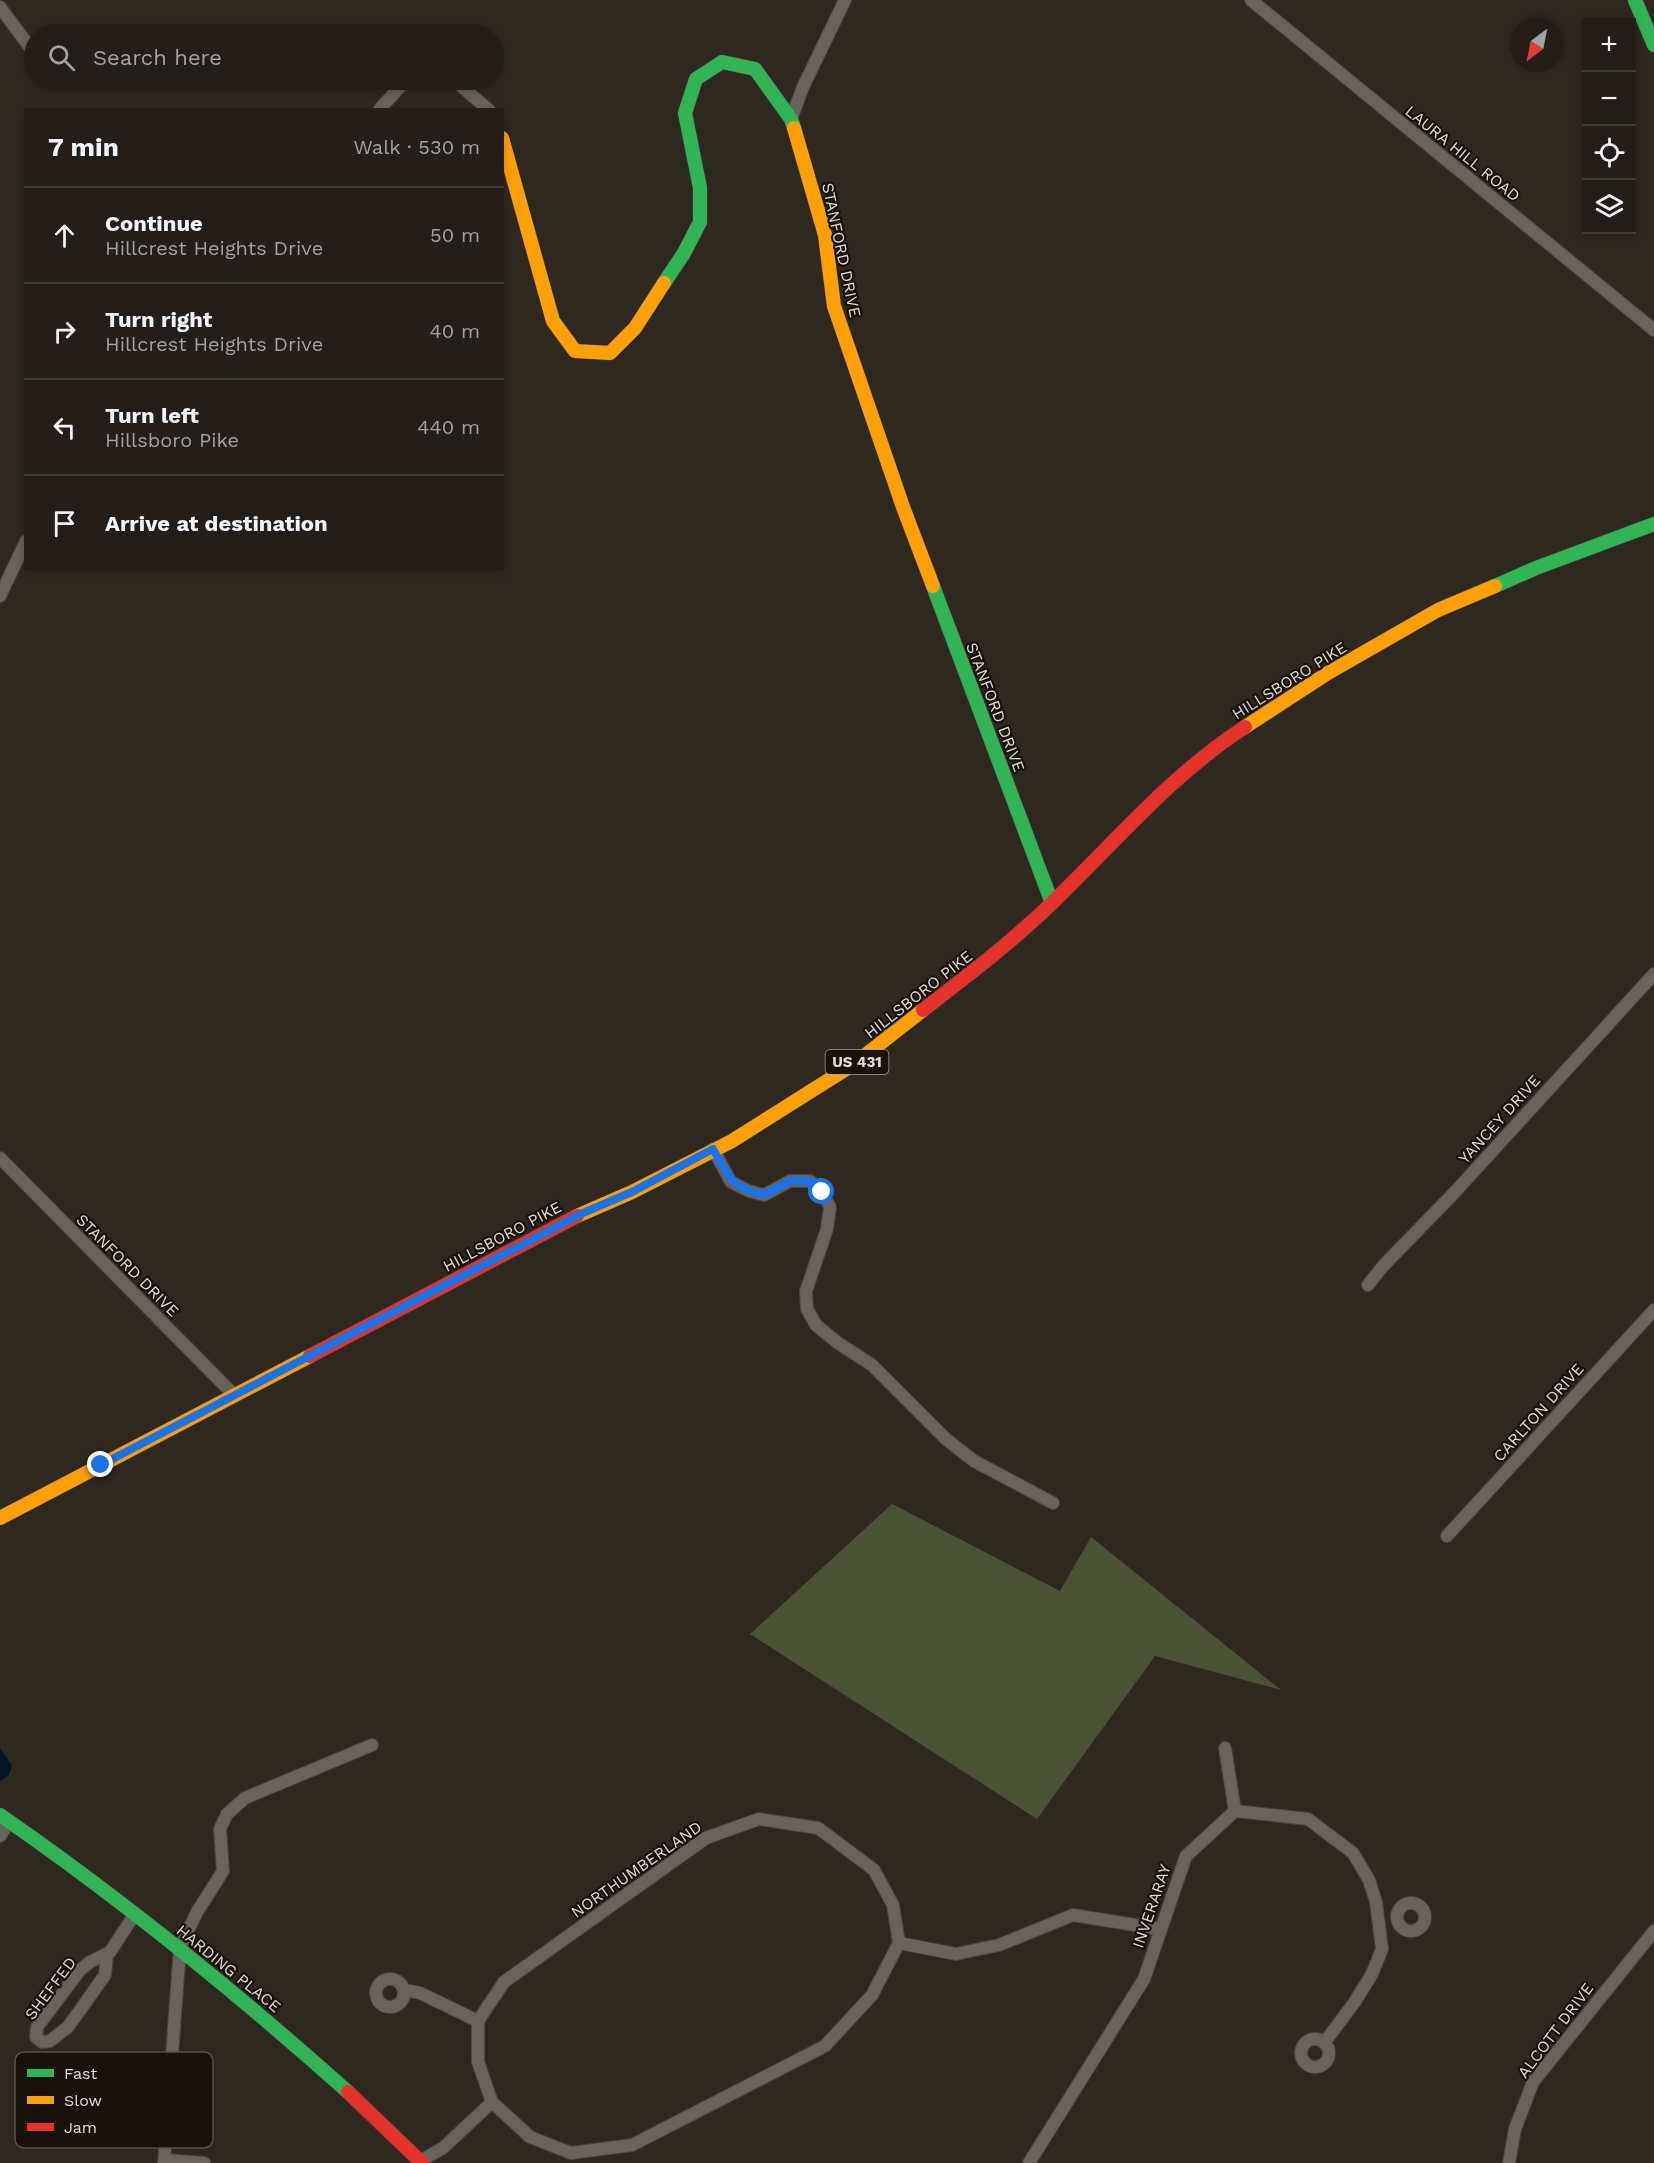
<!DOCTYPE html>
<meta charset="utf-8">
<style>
body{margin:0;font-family:"Work Sans",sans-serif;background:#2f2b26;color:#f1f3f6}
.controls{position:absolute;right:18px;top:18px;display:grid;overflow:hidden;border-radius:0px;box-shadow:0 3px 9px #0003}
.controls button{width:54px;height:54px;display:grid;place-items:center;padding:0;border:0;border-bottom:2px solid #403c38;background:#231e19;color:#f1f3f6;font:30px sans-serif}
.compass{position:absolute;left:1510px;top:18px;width:54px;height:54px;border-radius:50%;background:#231e19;box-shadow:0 3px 9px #0003;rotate:212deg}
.stop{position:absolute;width:18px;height:18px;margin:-14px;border:4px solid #1a73e8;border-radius:50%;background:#fff}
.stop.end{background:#1a73e8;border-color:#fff;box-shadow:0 2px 6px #0008}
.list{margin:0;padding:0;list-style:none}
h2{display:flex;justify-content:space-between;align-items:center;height:78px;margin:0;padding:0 24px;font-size:26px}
h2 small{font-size:20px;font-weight:400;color:#a3a2a2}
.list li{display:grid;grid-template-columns:39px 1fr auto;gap:18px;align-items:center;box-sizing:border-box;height:96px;padding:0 24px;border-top:2px solid #403c38}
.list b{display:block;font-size:22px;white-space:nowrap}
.list p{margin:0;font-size:20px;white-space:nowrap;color:#a3a2a2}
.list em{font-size:20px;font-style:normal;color:#a3a2a2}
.icon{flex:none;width:33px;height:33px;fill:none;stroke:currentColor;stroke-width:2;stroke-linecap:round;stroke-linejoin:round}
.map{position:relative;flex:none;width:1654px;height:2163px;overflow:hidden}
.search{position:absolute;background:#231e19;box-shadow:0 3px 9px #0003;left:24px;top:24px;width:480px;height:66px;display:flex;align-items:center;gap:15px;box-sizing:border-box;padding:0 21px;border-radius:33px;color:#a3a2a2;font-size:22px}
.panel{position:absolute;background:#231e19;box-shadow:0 3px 9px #0003;left:24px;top:108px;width:480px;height:462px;border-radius:0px}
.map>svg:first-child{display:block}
.green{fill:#4c5235}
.water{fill:#041625}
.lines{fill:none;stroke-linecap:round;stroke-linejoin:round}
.street-casing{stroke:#4c453f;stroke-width:14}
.fast-casing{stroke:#4c453f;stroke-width:15}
.slow-casing{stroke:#4c453f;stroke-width:15}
.jam-casing{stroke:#4c453f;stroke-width:15}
.street{stroke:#68635c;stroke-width:12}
.fast{stroke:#30b455;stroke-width:14}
.slow{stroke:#ff9f0a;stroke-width:14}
.jam{stroke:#e5322d;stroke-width:14}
.route{stroke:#1a73e8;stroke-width:8}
.labels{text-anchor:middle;stroke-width:4.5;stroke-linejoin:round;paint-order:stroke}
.shield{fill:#18120c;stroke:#a79f97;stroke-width:1.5}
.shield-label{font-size:15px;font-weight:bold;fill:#e4dcd3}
.street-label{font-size:16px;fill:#e4dcd3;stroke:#18120c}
.key{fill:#18120c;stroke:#554f48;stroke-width:1.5}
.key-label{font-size:16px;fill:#e4dcd3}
</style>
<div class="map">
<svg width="1654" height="2163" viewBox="0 0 1654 2163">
<rect width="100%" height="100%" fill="#2f2821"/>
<path class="green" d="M892 1504 1060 1591 1091 1537 1281 1690 1155 1656 1037 1819 750 1634Z"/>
<path class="water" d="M0 1748 12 1766 9 1775 0 1781Z"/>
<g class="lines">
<g class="street-casing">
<g id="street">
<path d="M1251 0 1654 330"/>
<path d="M0 7 32 50"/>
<path d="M435 80 455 81 489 110"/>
<path d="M379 110 406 80"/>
<path d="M791 119 803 87 845 0"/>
<path d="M0 596 26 541"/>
<path d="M713 1149 731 1182 749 1191 764 1195 790 1181H810L822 1192 830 1207 827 1229 806 1291 807 1309 816 1325 838 1343 872 1365 946 1439 974 1461 1053 1503"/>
<path d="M0 1158 234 1395"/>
<path d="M1368 1285 1383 1266 1455 1192 1654 974"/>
<path d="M1447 1536 1654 1310"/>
<path d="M1225 1748 1235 1811"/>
<path d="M759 1819 818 1828 874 1870 893 1905 899 1943 872 1995 825 2046 632 2145 571 2153 530 2137 492 2102 478 2062V2021L504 1982 706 1838Z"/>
<path d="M0 1836 9 1822"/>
<circle cx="1411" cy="1917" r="14"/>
<path d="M899 1943 956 1954 999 1945 1073 1915 1160 1929"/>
<path d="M107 1954 105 1975 68 2027 50 2041 42 2042 36 2037 37 2027 80 1970 90 1962 110 1952 135 1914"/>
<circle cx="390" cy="1993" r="14"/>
<path d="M404 1994 410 1991 420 1993 478 2021"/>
<circle cx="1315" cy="2053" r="14"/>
<path d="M165 2160 204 2163"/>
<path d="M420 2161 443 2148 492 2102"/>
<path d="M164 2163 180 1947 197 1912 223 1871 220 1829 227 1814 245 1798 372 1745"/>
<path d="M1029 2163 1144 1979 1186 1856 1235 1811 1308 1819 1353 1853 1369 1880 1376 1902 1382 1949 1372 1974 1354 2003 1324 2043"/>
<path d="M1509 2163 1515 2129 1533 2082 1654 1931"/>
</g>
</g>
<g class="fast-casing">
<g id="fast">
<path d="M1635 0 1654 45"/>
<path d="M664 283 684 253 700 222V188L685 113 696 79 722 62 755 69 791 119 794 128"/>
<path d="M933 586 1052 903"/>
<path d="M1495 586 1536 568 1654 524"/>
<path d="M0 1815C123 1900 237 1993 348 2092"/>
</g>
</g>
<g class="slow-casing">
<g id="slow">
<path d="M794 128 825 235 834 306 903 507 933 586"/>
<path d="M502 138 553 321 575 351 610 353 635 328 664 283"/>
<path d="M1245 727 1328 673 1438 610 1495 586"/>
<path d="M577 1216 632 1192 732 1141 854 1064 923 1010"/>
<path d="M0 1518 310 1356"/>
</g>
</g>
<g class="jam-casing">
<g id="jam">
<path d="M923 1010C967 976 1012 942 1053 902 1115 842 1171 775 1245 727"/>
<path d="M310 1356 577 1216"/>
<path d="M348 2092 422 2163"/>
</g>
</g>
<use href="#street" class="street"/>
<use href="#fast" class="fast"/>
<use href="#slow" class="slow"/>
<use href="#jam" class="jam"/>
</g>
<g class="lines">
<path class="route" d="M101 1465 583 1213 632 1192 713 1149C729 1177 730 1187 764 1195L790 1181H810L822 1192"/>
</g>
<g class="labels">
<rect class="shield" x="825.5" y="1050" width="63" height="24" rx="4.5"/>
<g class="shield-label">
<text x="857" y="1067">US 431</text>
</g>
<g class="street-label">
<text transform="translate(1463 153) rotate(39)" y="6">LAURA HILL ROAD</text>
<text transform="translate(842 250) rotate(78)" y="6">STANFORD DRIVE</text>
<text transform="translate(1289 680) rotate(-32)" y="6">HILLSBORO PIKE</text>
<text transform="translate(996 707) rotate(69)" y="6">STANFORD DRIVE</text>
<text transform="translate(918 994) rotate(-38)" y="6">HILLSBORO PIKE</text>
<text transform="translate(1499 1119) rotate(-48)" y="6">YANCEY DRIVE</text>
<text transform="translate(502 1236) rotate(-28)" y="6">HILLSBORO PIKE</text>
<text transform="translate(128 1265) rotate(45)" y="6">STANFORD DRIVE</text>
<text transform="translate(1538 1412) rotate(-48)" y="6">CARLTON DRIVE</text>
<text transform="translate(636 1869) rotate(-35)" y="6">NORTHUMBERLAND</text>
<text transform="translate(1151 1906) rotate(-71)" y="6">INVERARAY</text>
<text transform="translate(229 1968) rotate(39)" y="6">HARDING PLACE</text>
<text transform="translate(50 1988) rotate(-53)" y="6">SHEFFED</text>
<text transform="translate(1555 2030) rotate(-53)" y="6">ALCOTT DRIVE</text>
</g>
</g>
<rect x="15" y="2052" width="198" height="96" rx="9" class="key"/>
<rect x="27" y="2069" width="27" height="8" fill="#30b455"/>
<rect x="27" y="2096" width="27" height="8" fill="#ff9f0a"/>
<rect x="27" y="2123" width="27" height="8" fill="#e5322d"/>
<g class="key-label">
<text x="64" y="2079">Fast</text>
<text x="64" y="2106">Slow</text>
<text x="64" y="2133">Jam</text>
</g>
</svg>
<div class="controls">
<button>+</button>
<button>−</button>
<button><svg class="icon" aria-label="locate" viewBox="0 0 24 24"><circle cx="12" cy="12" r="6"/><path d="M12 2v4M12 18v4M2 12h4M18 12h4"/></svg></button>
<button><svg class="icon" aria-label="layers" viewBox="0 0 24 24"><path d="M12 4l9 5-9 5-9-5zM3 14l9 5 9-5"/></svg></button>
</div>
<svg class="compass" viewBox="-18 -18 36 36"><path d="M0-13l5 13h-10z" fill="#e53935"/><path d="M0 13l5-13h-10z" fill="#a3a2a2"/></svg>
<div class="stop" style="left:822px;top:1192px"></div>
<div class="stop end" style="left:101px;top:1465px"></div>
<div class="search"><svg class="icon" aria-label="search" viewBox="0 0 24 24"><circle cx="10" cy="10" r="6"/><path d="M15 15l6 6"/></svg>Search here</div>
<section class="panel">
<h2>7 min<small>Walk · 530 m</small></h2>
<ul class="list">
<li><svg class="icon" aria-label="ahead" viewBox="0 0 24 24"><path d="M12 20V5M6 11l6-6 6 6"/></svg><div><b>Continue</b><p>Hillcrest Heights Drive</p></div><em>50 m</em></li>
<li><svg class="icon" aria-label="right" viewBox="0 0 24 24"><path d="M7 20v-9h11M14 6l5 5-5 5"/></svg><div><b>Turn right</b><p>Hillcrest Heights Drive</p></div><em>40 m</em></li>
<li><svg class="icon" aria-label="left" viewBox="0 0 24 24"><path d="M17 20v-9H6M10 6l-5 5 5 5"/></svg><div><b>Turn left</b><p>Hillsboro Pike</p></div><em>440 m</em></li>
<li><svg class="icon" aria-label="arrive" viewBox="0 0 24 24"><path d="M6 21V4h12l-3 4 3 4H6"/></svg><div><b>Arrive at destination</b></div></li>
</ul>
</section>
</div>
